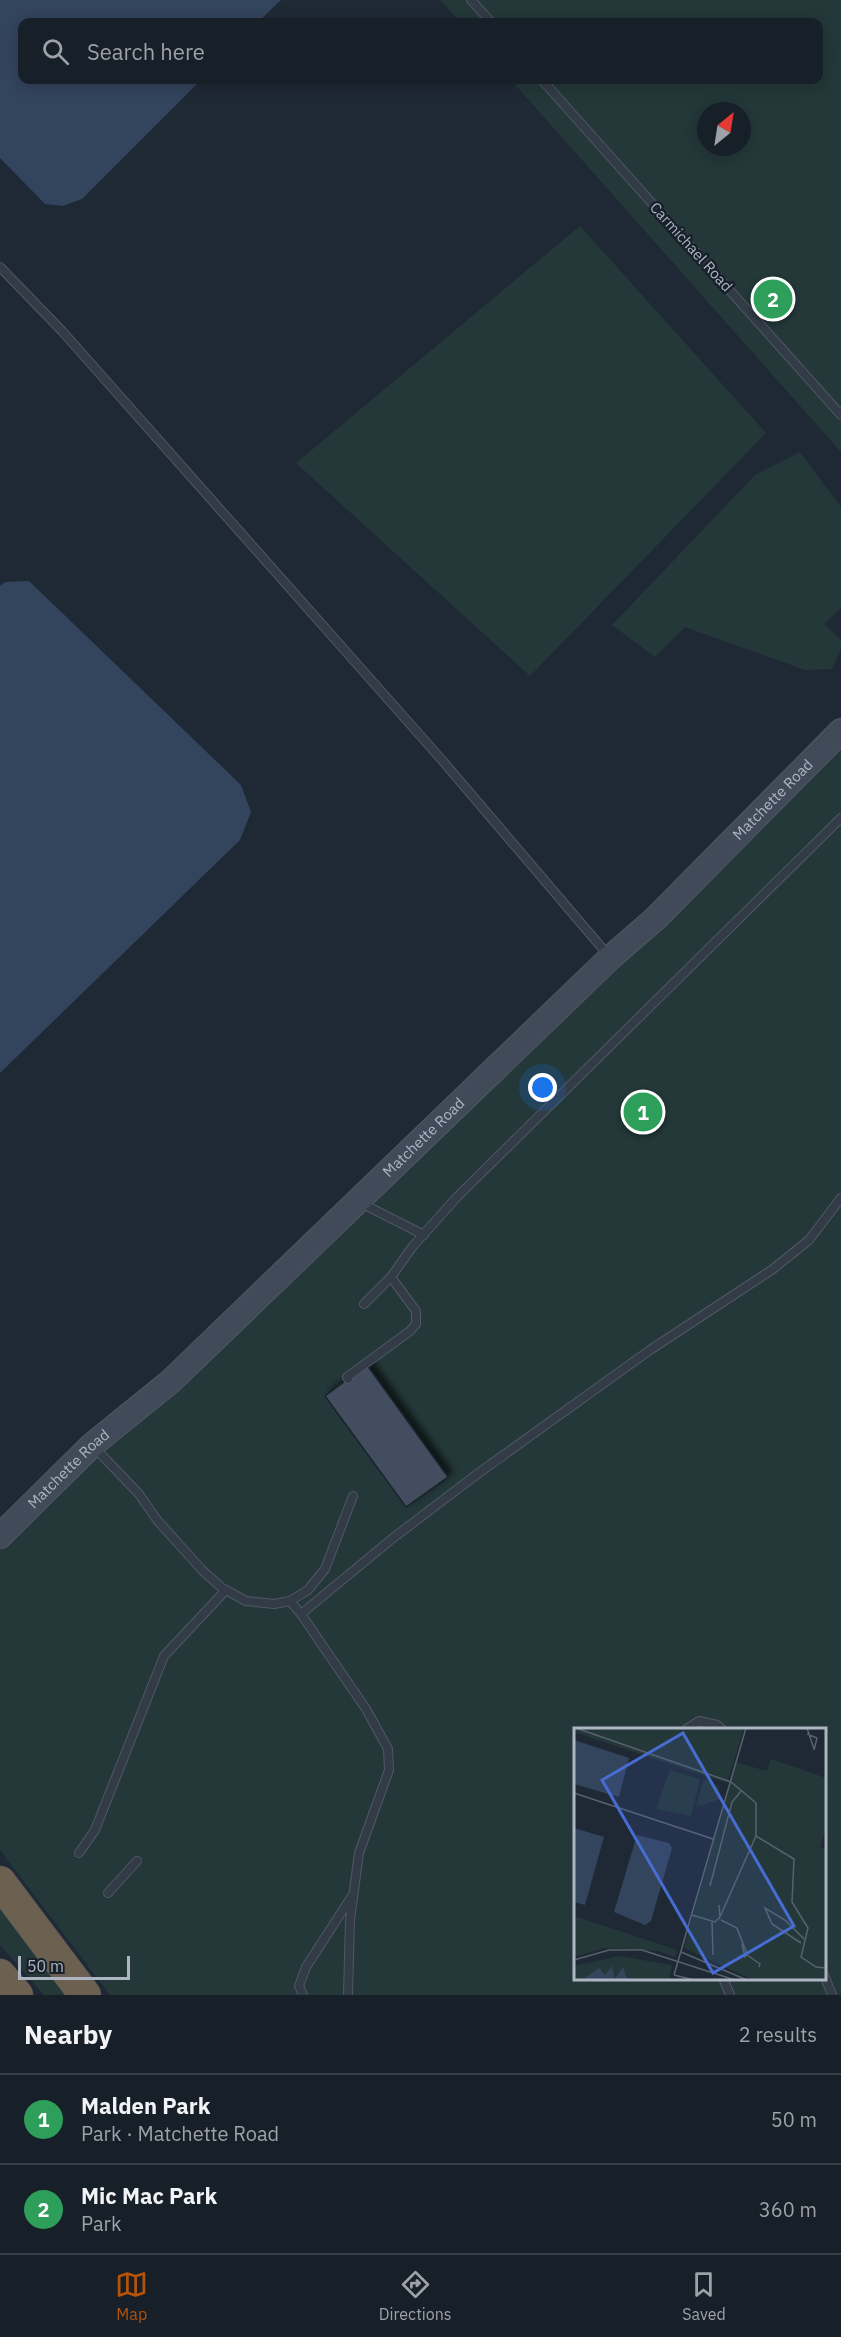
<!DOCTYPE html>
<meta charset="utf-8">
<style>
body{margin:0;font-family:"IBM Plex Sans",sans-serif;background:#242c34;color:#f1f3f6}
.compass{position:absolute;left:697px;top:102px;width:54px;height:54px;border-radius:50%;background:#171f28;box-shadow:0 3px 15px #0003;rotate:30deg}
.scale{position:absolute;left:18px;bottom:15px;width:112px;box-sizing:border-box;padding-left:6px;border:3px solid #adb5c3;border-top:0;font-size:16px;line-height:21px;white-space:nowrap;color:#adb5c3;-webkit-text-stroke:4px #18202a;paint-order:stroke}
.you{position:absolute;left:543px;top:1088px;width:21px;height:21px;margin:-15px;border:4px solid #fff;border-radius:50%;background:#1a73e8;box-shadow:0 0 0 9px #1a73e833}
.badge{display:grid;place-items:center;width:39px;height:39px;border-radius:50%;background:#b45309;color:#fff;font-size:20px;font-weight:700}
.pin{position:absolute;translate:-50% -50%;border:3px solid #fff;box-shadow:0 2px 6px #0006}
.list{margin:0;padding:0;list-style:none}
h2{display:flex;justify-content:space-between;align-items:center;height:78px;margin:0;padding:0 24px;font-size:26px}
h2 small{font-size:20px;font-weight:400;color:#9ea2a8}
.list li{display:grid;grid-template-columns:39px 1fr auto;gap:18px;align-items:center;box-sizing:border-box;height:90px;padding:0 24px;border-top:2px solid #363d45}
.list b{display:block;font-size:22px;white-space:nowrap}
.list p{margin:0;font-size:20px;white-space:nowrap;color:#9ea2a8}
.list em{font-size:20px;font-style:normal;color:#9ea2a8}
.icon{flex:none;width:33px;height:33px;fill:none;stroke:currentColor;stroke-width:2;stroke-linecap:round;stroke-linejoin:round}
.map{position:relative;flex:none;width:841px;height:1995px;overflow:hidden}
.search{position:absolute;background:#171f28;box-shadow:0 3px 15px #0003;left:18px;right:18px;top:18px;height:66px;display:flex;align-items:center;gap:15px;box-sizing:border-box;padding:0 21px;border-radius:12px;color:#9ea2a8;font-size:22px}
.sheet{height:258px;background:#171f28}
nav{display:flex;justify-content:space-around;align-items:center;box-sizing:border-box;height:84px;border-top:2px solid #363d45;background:#171f28;font-size:16px;color:#9ea2a8}
nav a{display:grid;justify-items:center;gap:3px}
nav .on{color:#b45309}
.map>svg:first-child{display:block}
.green{fill:#243839;fill-rule:evenodd}
.water{fill:#33445d}
.building{fill:#424e5e;stroke:#1a222d;stroke-width:1.5;filter:url(#shadow)}
.lines{fill:none;stroke-linecap:round;stroke-linejoin:round}
.service-casing{stroke:#505864;stroke-width:10}
.secondary-casing{stroke:#505864;stroke-width:26}
.motorway-casing{stroke:#3d4551;stroke-width:33}
.service{stroke:#333b46;stroke-width:8}
.secondary{stroke:#414a59;stroke-width:24}
.motorway{stroke:#6c6150;stroke-width:32}
.labels{text-anchor:middle;stroke-width:5;stroke-linejoin:round;paint-order:stroke}
.street-label{font-size:15px;fill:#adb5c3;stroke:#18202a}
.inset-road{fill:none;stroke:#58616e;stroke-width:1.5}
.view{fill:#486dd2;fill-opacity:0.15;stroke:#486dd2;stroke-width:3}
.inset-edge{fill:none;stroke:#adb5c3;stroke-width:3}
</style>
<div class="map">
<svg width="841" height="1995" viewBox="0 0 841 1995">
<defs>
<filter id="shadow"><feDropShadow dx="5" dy="-5" stdDeviation="3" flood-color="#0009"/></filter>
</defs>
<rect width="100%" height="100%" fill="#1f2935"/>
<g class="green">
<path d="M440 0H841V452L511 80H818V22H460ZM706 111H742V147H706Z"/>
<path d="M580 226 766 433 530 676 296 463Z"/>
<path d="M800 452 841 507V608L824 624 841 640V649L832 669 805 670 685 627 655 657 612 625 755 475Z"/>
<path d="M841 728V1995H110L0 1850V1549L51 1496ZM576 1730H824V1978H576Z"/>
<path d="M0 1898 74 1995H44L0 1945Z"/>
</g>
<g class="water">
<path d="M0 0H281L258 22H22V80H201L82 199 63 206 45 204 0 158Z"/>
<path d="M29 581 241 785 251 812 240 840 0 1073V586L5 582Z"/>
</g>
<path class="building" d="M367 1365 448 1477 406 1507 325 1396Z"/>
<g class="lines">
<g class="service-casing">
<g id="service">
<path d="M471 0 491 22"/>
<path d="M542 80 841 415"/>
<path d="M0 267 62 331 441 759 608 955"/>
<path d="M361 1203 424 1235"/>
<path d="M364 1304 391 1277 413 1246 458 1196 841 818"/>
<path d="M348 1379 347 1377 410 1331 416 1324V1311L391 1277"/>
<path d="M94 1447 139 1494 157 1520 202 1570 222 1588 246 1601 274 1604 290 1601 308 1590 325 1569 353 1496"/>
<path d="M290 1601 301 1614 393 1538 480 1472 650 1350 773 1269 809 1240 841 1198"/>
<path d="M301 1614 366 1709 388 1749 389 1770 359 1853 350 1920 348 1995"/>
<path d="M685 1730 699 1721 717 1725 723 1730"/>
<path d="M79 1853 95 1830 164 1656 226 1590"/>
<path d="M108 1893 137 1861"/>
<path d="M824 1975 832 1995"/>
<path d="M723 1978 730 1995"/>
<path d="M303 1995 299 1986 306 1967 352 1896"/>
</g>
</g>
<g class="secondary-casing">
<g id="secondary">
<path id="s1" d="M0 1536 92 1445 171 1381 610 958 656 918 841 731"/>
</g>
</g>
<g class="motorway-casing">
<g id="motorway">
<path d="M0 1882 85 1995"/>
<path d="M0 1975 17 1995"/>
</g>
</g>
<use href="#service" class="service"/>
<use href="#secondary" class="secondary"/>
<use href="#motorway" class="motorway"/>
</g>
<g class="labels">
<g class="street-label">
<text transform="translate(691 247) rotate(48)" y="5">Carmichael Road</text>
<text dy="5" stroke="none"><textPath href="#s1" startOffset="1068">Matchette Road</textPath></text>
<text dy="5" stroke="none"><textPath href="#s1" startOffset="582">Matchette Road</textPath></text>
<text dy="5" stroke="none"><textPath href="#s1" startOffset="96">Matchette Road</textPath></text>
</g>
</g>
<g transform="translate(574 1728)">
<rect width="252" height="252" fill="#1f2935"/>
<path d="M0 0H170L153 55 0 4ZM197 31 252 50V100L246 119 252 121V252H179L110 220 161 34 193 43ZM96 42 126 51 117 88 82 81ZM130 51 145 58 146 71 122 79ZM0 188 103 222 101 229 84 223 30 220 0 229ZM45 228 98 237 95 252H0V238Z" fill="#243839"/>
<path d="M0 12 55 30 45 69 0 56ZM0 100 30 109 11 177 0 174ZM63 107 95 115 98 120 77 193 71 197 40 184ZM38 238 41 251 49 239 52 249 60 252H8L25 240 31 247Z" fill="#33445d"/>
<path class="inset-road" d="M2 0 157 54 182 75V108L220 131 218 174 234 200 227 229 242 239 252 240M233 0 240 21M233 6 243 10 240 22M0 65 139 111M136 158 158 74 168 62M118 187 141 194 146 189 145 177M145 191 182 108M147 192 163 200 173 226 171 229 168 216M138 194 139 227M227 215 198 196 191 180 211 192 230 211M107 224 173 252M173 227 186 236 185 239M0 232 35 222H68L161 252M100 247 172 0M100 247 120 252"/>
<path class="view" d="M109 5 220 198 139 245 28 52Z"/>
<rect width="252" height="252" class="inset-edge"/>
</g>
</svg>
<svg class="compass" viewBox="-18 -18 36 36"><path d="M0-13l5 13h-10z" fill="#e53935"/><path d="M0 13l5-13h-10z" fill="#9ea2a8"/></svg>
<div class="scale">50 m</div>
<div class="you"></div>
<div class="pin badge" style="left:643px;top:1112px;background:#2e9e5b">1</div>
<div class="pin badge" style="left:773px;top:299px;background:#2e9e5b">2</div>
<div class="search"><svg class="icon" aria-label="search" viewBox="0 0 24 24"><circle cx="10" cy="10" r="6"/><path d="M15 15l6 6"/></svg>Search here</div>
</div>
<section class="sheet">
<h2>Nearby<small>2 results</small></h2>
<ul class="list">
<li><span class="badge" style="background:#2e9e5b">1</span><div><b>Malden Park</b><p>Park · Matchette Road</p></div><em>50 m</em></li>
<li><span class="badge" style="background:#2e9e5b">2</span><div><b>Mic Mac Park</b><p>Park</p></div><em>360 m</em></li>
</ul>
</section>
<nav>
<a class="on"><svg class="icon" aria-label="map" viewBox="0 0 24 24"><path d="M3 6l6-2 6 2 6-2v14l-6 2-6-2-6 2zM9 4v14M15 6v14"/></svg>Map</a>
<a><svg class="icon" aria-label="directions" viewBox="0 0 24 24"><path d="M12 3l9 9-9 9-9-9zM9 14v-3h6M13 9l2 2-2 2"/></svg>Directions</a>
<a><svg class="icon" aria-label="saved" viewBox="0 0 24 24"><path d="M7 4h10v16l-5-4-5 4z"/></svg>Saved</a>
</nav>
